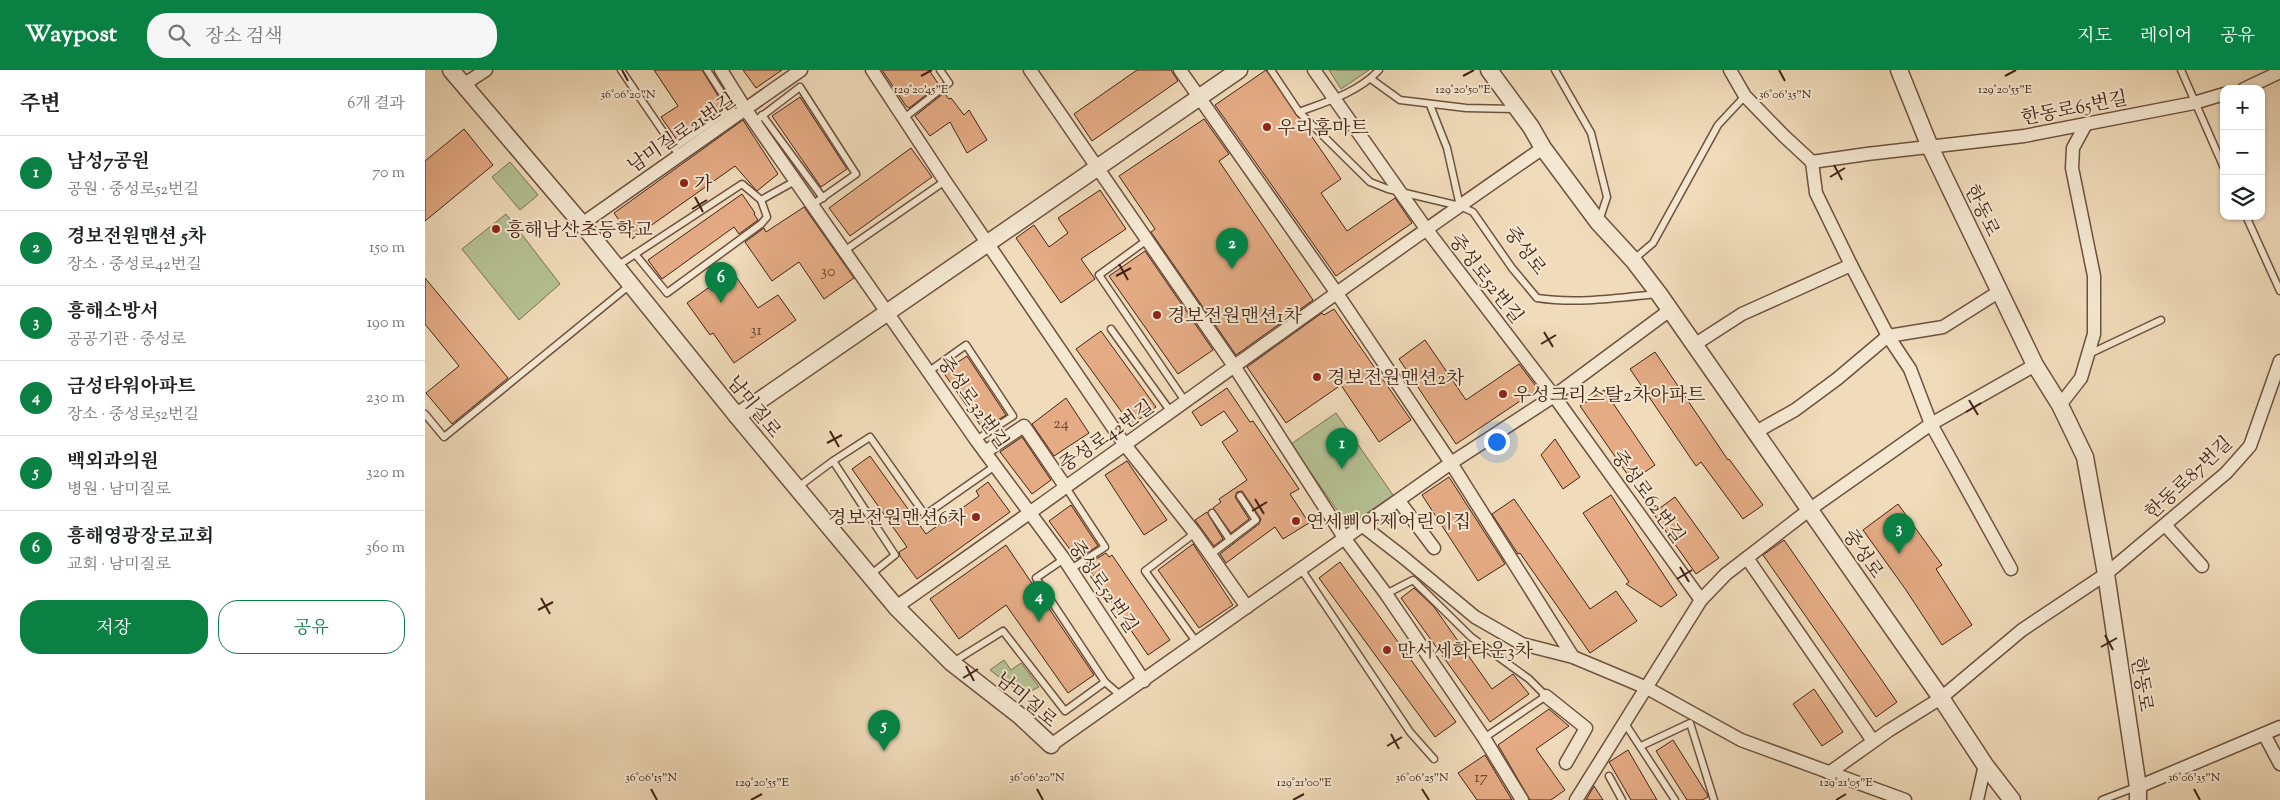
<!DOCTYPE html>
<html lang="ko">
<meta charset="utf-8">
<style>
body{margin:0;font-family:"Sorts Mill Goudy","Noto Serif KR",serif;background:#f6f6f6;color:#202124}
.controls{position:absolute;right:15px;top:15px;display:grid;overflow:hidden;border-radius:10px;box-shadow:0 1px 4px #0004}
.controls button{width:45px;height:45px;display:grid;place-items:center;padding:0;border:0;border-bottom:1px solid #e0e0e0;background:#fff;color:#202124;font:25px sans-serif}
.you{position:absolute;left:1071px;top:371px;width:18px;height:18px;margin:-12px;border:4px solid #fff;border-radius:50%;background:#1a73e8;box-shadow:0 0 0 8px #1a73e833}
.badge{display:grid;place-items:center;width:32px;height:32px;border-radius:50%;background:#0b8043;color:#fff;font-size:16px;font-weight:700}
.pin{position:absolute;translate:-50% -41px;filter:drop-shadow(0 1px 2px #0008)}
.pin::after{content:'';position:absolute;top:26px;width:18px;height:15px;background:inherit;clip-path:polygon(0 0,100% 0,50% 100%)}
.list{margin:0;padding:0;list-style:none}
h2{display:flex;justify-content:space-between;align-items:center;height:65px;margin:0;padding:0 20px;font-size:21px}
h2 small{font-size:16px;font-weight:400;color:#757577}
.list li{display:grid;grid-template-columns:32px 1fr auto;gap:15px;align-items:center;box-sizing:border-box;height:75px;padding:0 20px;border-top:1px solid #e0e0e0}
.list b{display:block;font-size:19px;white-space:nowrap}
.list p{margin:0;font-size:16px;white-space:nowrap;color:#757577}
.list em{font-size:16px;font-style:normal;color:#757577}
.actions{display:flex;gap:10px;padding:15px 20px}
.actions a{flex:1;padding:11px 0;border:1px solid #0b8043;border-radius:20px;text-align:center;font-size:18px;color:#0b8043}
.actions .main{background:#0b8043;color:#fff}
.icon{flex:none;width:28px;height:28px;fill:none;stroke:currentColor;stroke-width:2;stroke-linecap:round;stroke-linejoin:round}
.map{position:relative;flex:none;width:1855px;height:730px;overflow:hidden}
header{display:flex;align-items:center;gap:30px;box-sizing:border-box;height:70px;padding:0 25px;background:#0b8043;color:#fff}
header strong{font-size:24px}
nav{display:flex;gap:28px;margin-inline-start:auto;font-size:18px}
.search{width:350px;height:45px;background:#f6f6f6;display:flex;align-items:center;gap:12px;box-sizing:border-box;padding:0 18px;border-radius:20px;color:#757577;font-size:19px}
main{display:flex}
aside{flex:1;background:#fff}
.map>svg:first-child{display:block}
.green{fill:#b5c193;stroke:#7c7254}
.building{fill:#e4ab84;stroke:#432315}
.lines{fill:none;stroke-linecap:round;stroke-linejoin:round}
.service-casing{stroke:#6e513e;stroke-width:9}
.minor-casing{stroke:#6e513e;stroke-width:15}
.tertiary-casing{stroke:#6e513e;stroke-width:19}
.service{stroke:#f5e8d2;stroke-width:6}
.minor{stroke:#f5e8d2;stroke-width:12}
.tertiary{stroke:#f5e8d2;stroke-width:16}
.ticks{fill:none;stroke:#432315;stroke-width:2}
.poi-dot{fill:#8f2418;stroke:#f5e8d2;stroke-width:2}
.labels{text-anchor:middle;stroke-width:4;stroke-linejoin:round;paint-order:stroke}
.number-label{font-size:16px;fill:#6b4531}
.street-label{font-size:19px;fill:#432315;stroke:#f5e8d2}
.poi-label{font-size:19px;fill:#432315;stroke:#f5e8d2;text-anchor:start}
.ticks-label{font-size:12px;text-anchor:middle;fill:#432315;stroke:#f5e8d2;stroke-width:4;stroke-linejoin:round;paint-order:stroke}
</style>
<header>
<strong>Waypost</strong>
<div class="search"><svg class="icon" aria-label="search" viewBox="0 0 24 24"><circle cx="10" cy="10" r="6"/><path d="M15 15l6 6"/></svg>장소 검색</div>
<nav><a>지도</a><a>레이어</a><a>공유</a></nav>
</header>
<main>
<aside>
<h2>주변<small>6개 결과</small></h2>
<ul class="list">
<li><span class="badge">1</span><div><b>남성7공원</b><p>공원 · 중성로52번길</p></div><em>70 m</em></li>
<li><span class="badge">2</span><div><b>경보전원맨션 5차</b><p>장소 · 중성로42번길</p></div><em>150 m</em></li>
<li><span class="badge">3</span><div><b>흥해소방서</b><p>공공기관 · 중성로</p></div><em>190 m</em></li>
<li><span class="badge">4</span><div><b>금성타워아파트</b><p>장소 · 중성로52번길</p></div><em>230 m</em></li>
<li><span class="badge">5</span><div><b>백외과의원</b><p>병원 · 남미질로</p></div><em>320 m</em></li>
<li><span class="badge">6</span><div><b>흥해영광장로교회</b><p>교회 · 남미질로</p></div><em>360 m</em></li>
</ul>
<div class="actions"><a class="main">저장</a><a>공유</a></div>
</aside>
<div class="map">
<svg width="1855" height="730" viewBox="0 0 1855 730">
<rect width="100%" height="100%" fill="#f0dbba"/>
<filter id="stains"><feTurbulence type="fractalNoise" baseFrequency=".004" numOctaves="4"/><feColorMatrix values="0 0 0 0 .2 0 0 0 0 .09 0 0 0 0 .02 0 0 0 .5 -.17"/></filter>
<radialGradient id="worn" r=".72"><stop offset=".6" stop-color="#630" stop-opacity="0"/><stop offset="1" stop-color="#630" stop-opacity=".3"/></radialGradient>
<g class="green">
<path d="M904 0H944L916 19Z"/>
<path d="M85 92 113 125 95 140 67 107Z"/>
<path d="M81 144 135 214 94 250 37 179Z"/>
<path d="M911 343 968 425 923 456 866 374Z"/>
<path d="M579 590 586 600 596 593 614 617 598 625 565 600Z"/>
</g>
<g class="building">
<path d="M229 0H277L300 37 252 70 236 47 253 36Z"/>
<path d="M318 0H357L331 18Z"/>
<path d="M457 0H504L514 15 484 38 481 36Z"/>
<path d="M712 0H746L753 11 667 71 649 44Z"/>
<path d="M841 0 916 109 896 123 922 161 970 128 987 153 911 206 790 35Z"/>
<path d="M519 23 524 29 526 28 539 45 544 40 562 70 542 83 525 52 505 66 490 46Z"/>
<path d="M375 27 422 99 396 117 347 46Z"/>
<path d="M779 49 804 84 794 91 888 230 811 285 726 162 730 159 694 106Z"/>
<path d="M318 50 353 104 332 121 310 96 207 169 189 143Z"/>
<path d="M39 59 68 95 0 151V91Z"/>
<path d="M486 78 507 107 425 166 404 138Z"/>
<path d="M675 120 701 159 656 189 670 209 636 233 591 168 609 155 624 177 643 163 633 148Z"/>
<path d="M317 124 330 143 329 144 333 150 314 164 309 157 237 209 223 190Z"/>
<path d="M379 137 429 208 399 229 374 192 347 211 320 172 339 158 341 162Z"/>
<path d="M720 181 788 280 753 304 684 206Z"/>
<path d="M307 201 333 238 353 225 371 250 309 293 288 263 285 265 262 233Z"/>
<path d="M0 208 83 308 27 354 1 323 34 296 0 254Z"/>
<path d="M909 239 986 350 954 372 916 315 861 353 822 297 897 243 899 245Z"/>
<path d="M676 261 731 337 706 355 651 279Z"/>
<path d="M1000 270 1041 330 1094 294 1113 319 1031 374 974 289Z"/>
<path d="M1230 282 1303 390 1304 389 1338 435 1318 449 1276 392 1271 396 1205 299Z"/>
<path d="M542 286 581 345 558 359 518 302Z"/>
<path d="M802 318 825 352 828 351 874 419 865 424 884 453 858 469 850 457 801 493 795 484 834 454 836 449 817 421 812 422 810 427 824 449 806 463 788 438 796 432 794 429 822 410 797 372 813 361 799 341 776 356 767 342Z"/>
<path d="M1179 320 1230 395 1207 411 1155 336Z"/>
<path d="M641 328 664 363 629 386 607 354Z"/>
<path d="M597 367 626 410 607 424 575 382Z"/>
<path d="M1130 369 1155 407 1138 419 1116 385Z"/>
<path d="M445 386 501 464 554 426 551 421 563 412 585 442 492 509 475 486 474 482 482 477 427 399Z"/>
<path d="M702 391 742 450 719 465 680 405Z"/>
<path d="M1024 407 1080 494 1053 511 997 425Z"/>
<path d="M1186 425 1252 525 1236 537 1201 514 1204 512 1158 443Z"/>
<path d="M1250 427 1294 488 1271 504 1228 443Z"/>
<path d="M1089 429 1165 539 1191 521 1212 551 1165 583 1095 483 1093 484 1067 444Z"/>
<path d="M1473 434 1517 495 1511 499 1547 555 1517 575 1481 520 1438 460Z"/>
<path d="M646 435 673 476 652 489 624 451Z"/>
<path d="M782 442 798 469 789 476 770 450Z"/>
<path d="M1359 470 1472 632 1451 647 1338 485Z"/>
<path d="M768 474 808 535 774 558 733 500Z"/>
<path d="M581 475 669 605 643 623 581 535 534 569 505 529Z"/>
<path d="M681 483 684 487 687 485 745 570 723 585 661 495Z"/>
<path d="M915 492 1031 652 1010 667 894 508Z"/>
<path d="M989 518 1009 537 1067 619 1088 604 1104 624 1065 652 976 528Z"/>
<path d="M1389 619 1418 662 1397 676 1368 634Z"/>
<path d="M1124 639 1144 656 1111 679 1140 720 1126 730H1105L1073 675Z"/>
<path d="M1248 670 1282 724 1283 727 1277 730H1262L1231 681Z"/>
<path d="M1203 680 1232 730H1206L1184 692Z"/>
<path d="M1060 685 1087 730H1052L1033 703Z"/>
<path d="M1169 716 1178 730H1161Z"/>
</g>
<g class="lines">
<g class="service-casing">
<g id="service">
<path d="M196 0 254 85"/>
<path d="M282 0 307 39 301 42"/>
<path d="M846 0 874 42 945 112 963 119 1035 136 1048 142 1087 198 1112 228C1152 234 1192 228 1232 224"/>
<path d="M1130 0 1166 63 1182 127 1174 151"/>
<path d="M1756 0 1799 98"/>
<path d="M946 9 975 30 1041 38 1090 39"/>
<path d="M1005 35 1022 78 1035 136"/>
<path d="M874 42C901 32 934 22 954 0"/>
<path d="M337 45 398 128"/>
<path d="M479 48 524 13 515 0"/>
<path d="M329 52 375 17 431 104 387 135"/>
<path d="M249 78 301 42 307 50"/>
<path d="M1821 146 1855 221"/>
<path d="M722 170 674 205 760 331"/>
<path d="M419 181 520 111"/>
<path d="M210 184 242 223 336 154 342 147 336 130"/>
<path d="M1208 190 1228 173 1293 55 1320 26"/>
<path d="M192 196 317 114 336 130 370 111"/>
<path d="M686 259 746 342"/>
<path d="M1664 284 1736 250"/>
<path d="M503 302 541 275 588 346 551 370"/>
<path d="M0 344 19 367 205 215"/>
<path d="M408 391 445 367 500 445 570 396"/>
<path d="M640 416 680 477 646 499"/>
<path d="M373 417 408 391 470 485 445 505"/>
<path d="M787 443 805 470"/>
<path d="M770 463 720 501 772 573"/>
<path d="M785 485 831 450 815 426"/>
<path d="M639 489 611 508 680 612 695 625"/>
<path d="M876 499 985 662 1009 689"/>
<path d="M961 524 988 510 1046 567 1104 609 1121 626 1059 668"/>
<path d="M528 592 578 561 640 641 680 612"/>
<path d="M1199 652 1250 730"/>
<path d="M1216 676 1265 653 1289 730"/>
<path d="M1184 706 1197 730"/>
<path d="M1677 730 1711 717"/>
</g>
</g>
<g class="minor-casing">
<g id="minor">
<path d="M296 0 321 40 551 370 639 489 719 611"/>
<path d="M447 0 520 111 700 375 770 463 822 537"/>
<path d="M605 0 809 296 920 469 961 524 1059 668 1097 730"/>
<path d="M755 0 911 222 1026 393 1148 587"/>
<path d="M889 0 1002 160 1129 326 1276 530"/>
<path d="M1305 0 1320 26 1359 66 1387 92"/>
<path d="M38 15 61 0"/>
<path d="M1819 19 1855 2"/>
<path d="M1387 92 1391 123 1426 195 1463 266 1485 299 1506 354 1586 499"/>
<path d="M1387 92 1442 84 1599 66 1769 33 1799 24"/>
<path d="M157 154 376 0"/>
<path d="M1269 275 1317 244 1426 195"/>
<path d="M1635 335 1656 308 1669 264V206L1647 98 1648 78 1661 54"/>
<path d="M1331 362 1370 340 1412 309 1463 266 1518 257 1575 221"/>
<path d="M560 382 599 356 640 416"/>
<path d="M974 431 1009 478"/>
<path d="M1740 455 1777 496"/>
<path d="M938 456 978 487 1050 547 1097 574 1148 587 1222 618 1316 670 1480 730"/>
<path d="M1322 488 1448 671"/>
<path d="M471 537C688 386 900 228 1118 78"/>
<path d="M1121 626 1161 658 1141 693"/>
<path d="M1839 664 1855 694"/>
<path d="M626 675 1026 393 1129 326 1245 240"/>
<path d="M1404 703 1463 661 1516 628 1597 560 1681 504 1801 403 1825 376 1855 291"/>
<path d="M1713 717 1855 657"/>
<path d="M1151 730 1276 530 1301 504 1384 440 1506 354 1610 295"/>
<path d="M1552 730 1560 695"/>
</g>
</g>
<g class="tertiary-casing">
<g id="tertiary">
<path d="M26 0 157 154 312 346 471 537 527 593 595 646 626 675"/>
<path d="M1064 0 1106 57 1118 78 1173 152 1208 190 1234 224 1516 628 1560 695 1587 730"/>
<path d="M1474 0 1505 77 1610 295 1635 335 1660 387 1681 504 1713 717V730"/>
<path d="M312 346 814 0"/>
</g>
</g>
<use href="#service" class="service"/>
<use href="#minor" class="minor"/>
<use href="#tertiary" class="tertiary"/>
</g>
<path class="ticks" d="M197 0 203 11M1354 0 1360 11M496 6 507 0M1038 6 1049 0M1580 6 1591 0M1409 95 1417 110M1405 107 1420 98M270 127 278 142M267 139 282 130M694 194 703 210M691 206 706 198M1119 262 1128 277M1116 274 1131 265M1544 330 1553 345M1541 342 1556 333M405 361 414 377M402 373 417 365M830 429 839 444M827 441 842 432M1255 497 1264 512M1252 509 1267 500M116 528 125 544M113 540 128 532M1680 565 1688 580M1676 577 1692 568M541 596 549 611M538 608 553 599M966 664 974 679M962 676 977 667M226 719 232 730M612 719 618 730M997 719 1004 730M1769 719 1775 730M326 730 337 724M868 730 879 724M1411 730 1421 724"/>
<g class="poi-dot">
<circle cx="842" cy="57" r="5"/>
<circle cx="259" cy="113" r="5"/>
<circle cx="71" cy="159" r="5"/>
<circle cx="732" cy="245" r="5"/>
<circle cx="892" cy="307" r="5"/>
<circle cx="1078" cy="324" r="5"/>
<circle cx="551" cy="447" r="5"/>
<circle cx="871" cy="451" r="5"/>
<circle cx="962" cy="580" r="5"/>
</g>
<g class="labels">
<g class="number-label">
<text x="403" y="206">30</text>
<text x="331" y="265">31</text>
<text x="636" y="358">24</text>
<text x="1056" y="712">17</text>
</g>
<g class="street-label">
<text transform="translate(1649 37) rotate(-11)" y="7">한동로65번길</text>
<text transform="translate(256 62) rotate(-34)" y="7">남미질로21번길</text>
<text transform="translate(1558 140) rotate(64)" y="7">한동로</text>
<text transform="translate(1101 180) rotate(53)" y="7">중성로</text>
<text transform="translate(1062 208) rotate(52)" y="7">중성로52번길</text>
<text transform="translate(549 332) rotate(55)" y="7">중성로32번길</text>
<text transform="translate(330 336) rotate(51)" y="7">남미질로</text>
<text transform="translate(681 365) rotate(-35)" y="7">중성로42번길</text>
<text transform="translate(1763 407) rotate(-43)" y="7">한동로87번길</text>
<text transform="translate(1224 426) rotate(54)" y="7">중성로62번길</text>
<text transform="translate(1439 483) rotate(55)" y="7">중성로</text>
<text transform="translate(679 516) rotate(56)" y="7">중성로52번길</text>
<text transform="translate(1718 614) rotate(81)" y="7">한동로</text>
<text transform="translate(602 629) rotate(40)" y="7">남미질로</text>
</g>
<g class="poi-label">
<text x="852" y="64">우리홈마트</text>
<text x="269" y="120">가</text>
<text x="81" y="166">흥해남산초등학교</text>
<text x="742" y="252">경보전원맨션1차</text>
<text x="902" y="314">경보전원맨션2차</text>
<text x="1088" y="331">우성크리스탈2차아파트</text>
<text x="541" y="454" text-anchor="end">경보전원맨션6차</text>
<text x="881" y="458">연세삐아제어린이집</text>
<text x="972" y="587">만서세화타운3차</text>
</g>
</g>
<g class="ticks-label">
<text x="496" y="23">129°20'45"E</text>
<text x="1038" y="23">129°20'50"E</text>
<text x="1580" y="23">129°20'55"E</text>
<text x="203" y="28">36°06'20"N</text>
<text x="1360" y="28">36°06'35"N</text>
<text x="226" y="711">36°06'15"N</text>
<text x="612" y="711">36°06'20"N</text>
<text x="997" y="711">36°06'25"N</text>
<text x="1769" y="711">36°06'35"N</text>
<text x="337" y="716">129°20'55"E</text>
<text x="879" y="716">129°21'00"E</text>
<text x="1421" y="716">129°21'05"E</text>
</g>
<rect width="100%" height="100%" filter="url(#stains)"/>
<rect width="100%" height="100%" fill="url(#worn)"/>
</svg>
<div class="controls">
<button>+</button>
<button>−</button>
<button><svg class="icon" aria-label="layers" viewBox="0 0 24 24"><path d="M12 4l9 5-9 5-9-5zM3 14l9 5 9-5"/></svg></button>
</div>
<div class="you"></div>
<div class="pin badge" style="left:917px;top:399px">1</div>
<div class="pin badge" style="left:807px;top:199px">2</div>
<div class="pin badge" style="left:1474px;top:484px">3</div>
<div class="pin badge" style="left:614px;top:552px">4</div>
<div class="pin badge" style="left:459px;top:681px">5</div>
<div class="pin badge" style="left:296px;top:233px">6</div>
</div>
</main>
